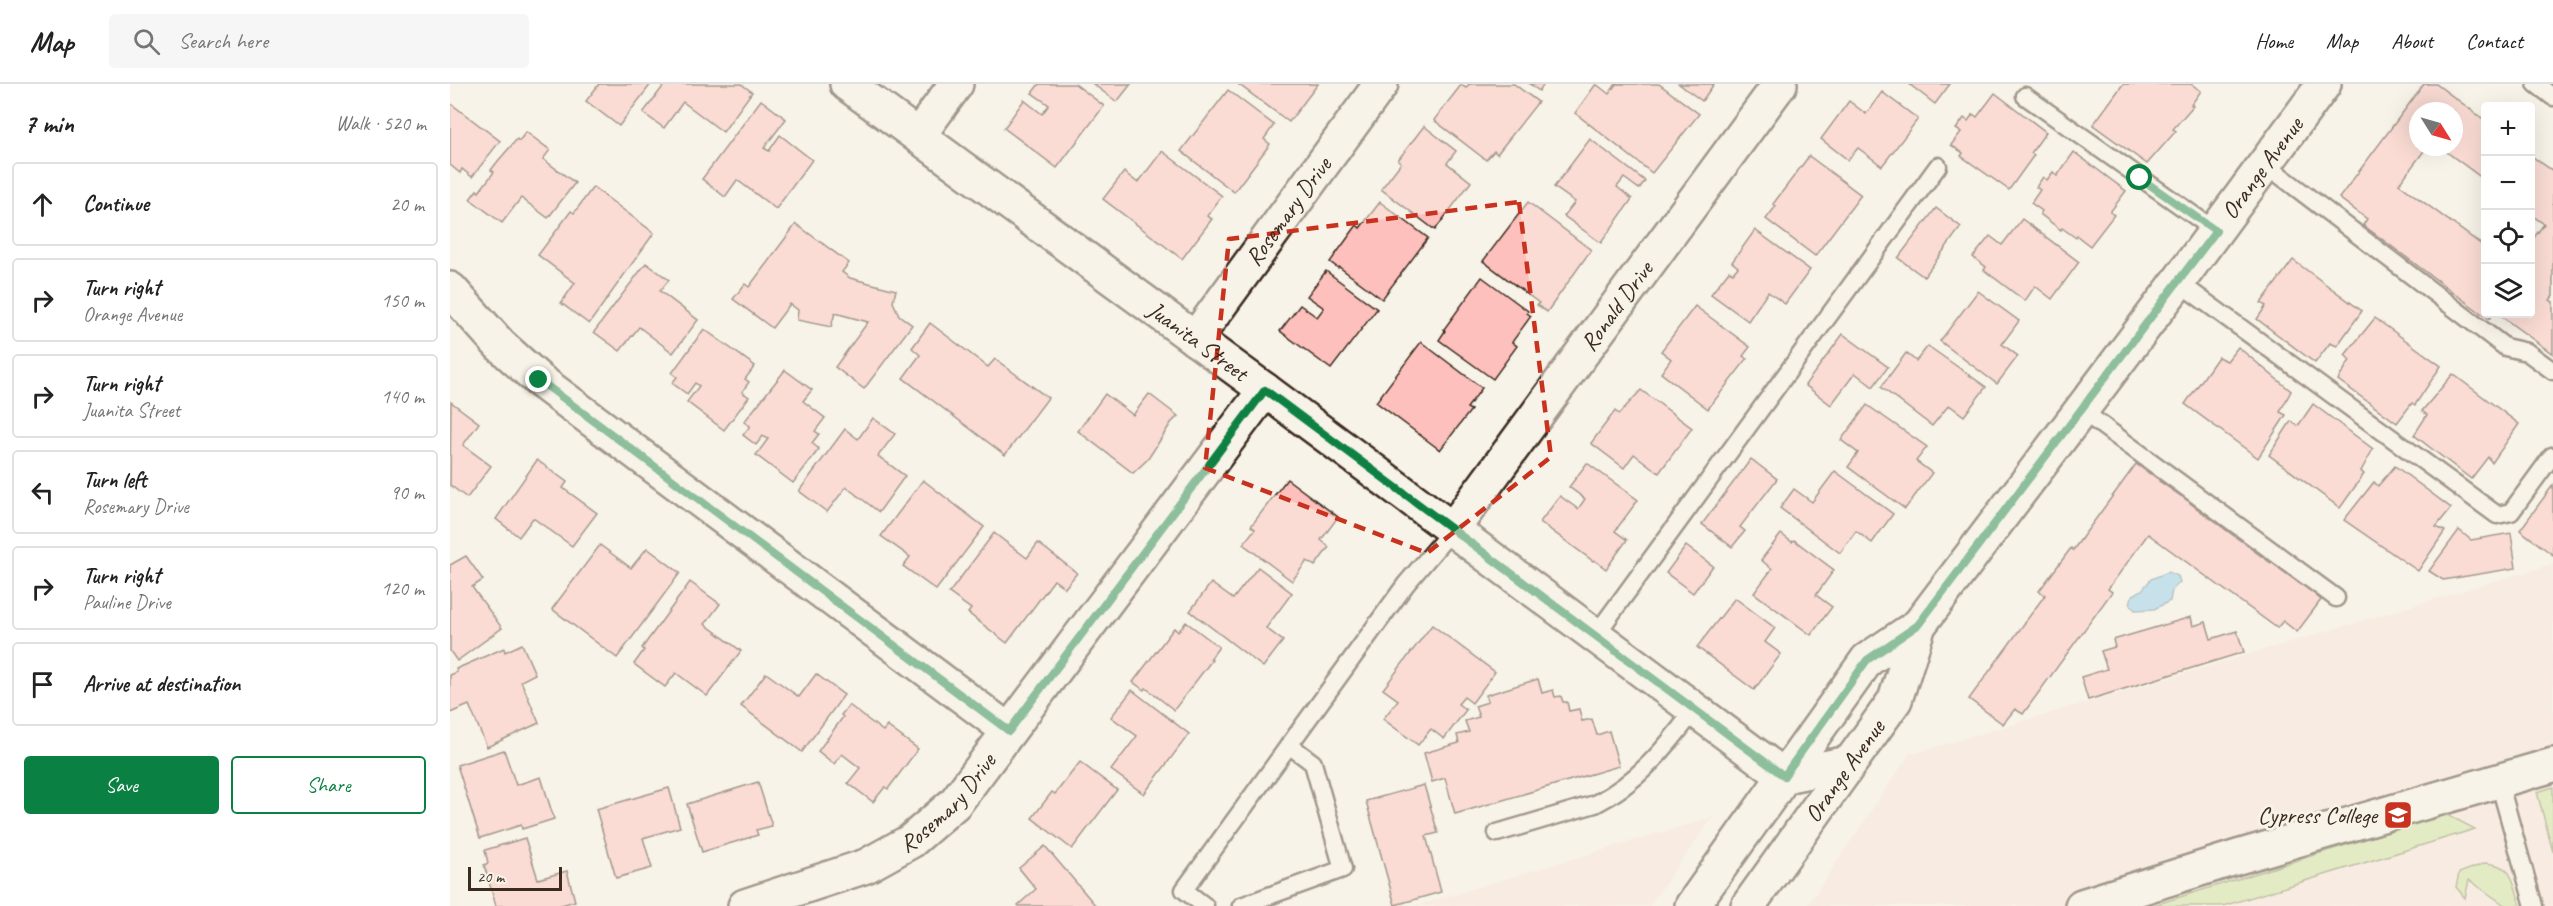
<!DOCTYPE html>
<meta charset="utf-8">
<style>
body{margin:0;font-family:Caveat,sans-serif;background:#f6f6f6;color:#222}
.controls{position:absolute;right:18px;top:18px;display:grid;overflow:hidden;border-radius:6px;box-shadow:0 6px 24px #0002}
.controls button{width:54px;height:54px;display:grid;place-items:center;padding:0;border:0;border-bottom:2px solid #e0e0e0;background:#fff;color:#222;font:30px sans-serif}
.compass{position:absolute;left:1959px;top:18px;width:54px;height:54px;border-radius:50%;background:#fff;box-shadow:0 6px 24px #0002;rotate:127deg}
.scale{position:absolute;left:18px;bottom:15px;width:94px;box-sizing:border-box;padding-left:6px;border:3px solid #3b2a1e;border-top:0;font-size:16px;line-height:21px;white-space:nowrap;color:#3b2a1e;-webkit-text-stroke:4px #f7f3e8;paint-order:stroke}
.stop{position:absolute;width:18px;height:18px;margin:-14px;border:4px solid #0b8043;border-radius:50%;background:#fff}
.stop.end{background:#0b8043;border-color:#fff;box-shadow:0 2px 6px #0008}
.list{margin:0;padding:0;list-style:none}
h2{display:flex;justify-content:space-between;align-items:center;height:78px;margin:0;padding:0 24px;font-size:26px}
h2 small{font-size:20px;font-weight:400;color:#767676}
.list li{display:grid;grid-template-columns:39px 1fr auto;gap:18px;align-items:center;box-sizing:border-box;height:84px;margin:0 12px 12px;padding:0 12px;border:2px solid #e0e0e0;border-radius:6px}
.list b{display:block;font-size:22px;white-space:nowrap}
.list p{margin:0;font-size:20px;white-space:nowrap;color:#767676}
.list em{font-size:20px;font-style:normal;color:#767676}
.actions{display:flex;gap:12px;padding:18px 24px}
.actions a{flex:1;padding:14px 0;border:2px solid #0b8043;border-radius:6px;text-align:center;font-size:21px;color:#0b8043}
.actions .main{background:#0b8043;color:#fff}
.icon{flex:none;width:33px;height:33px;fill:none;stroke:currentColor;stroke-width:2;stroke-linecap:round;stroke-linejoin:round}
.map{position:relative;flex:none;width:2103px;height:822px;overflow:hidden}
header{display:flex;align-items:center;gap:36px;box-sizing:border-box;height:84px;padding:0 30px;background:#fff;border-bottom:2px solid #e0e0e0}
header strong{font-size:28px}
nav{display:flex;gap:33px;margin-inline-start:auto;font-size:21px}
.search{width:420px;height:54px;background:#f6f6f6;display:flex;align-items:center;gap:15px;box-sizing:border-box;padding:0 21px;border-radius:6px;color:#767676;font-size:22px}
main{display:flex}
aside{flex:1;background:#fff}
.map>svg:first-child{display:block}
.built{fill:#f9e4db}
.green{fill:#c9e39a;stroke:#82865c;stroke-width:1.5}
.water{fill:#8dcdee;stroke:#6c8c9b;stroke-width:1.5}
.building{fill:#fdc0bc;stroke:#3b2a1e;stroke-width:1.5}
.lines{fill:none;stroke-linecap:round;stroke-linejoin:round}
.lane-casing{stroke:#3b2a1e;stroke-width:21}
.street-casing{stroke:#3b2a1e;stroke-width:38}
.secondary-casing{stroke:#3b2a1e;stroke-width:38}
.lane{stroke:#f7f3e8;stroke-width:16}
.street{stroke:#f7f3e8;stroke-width:33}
.secondary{stroke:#f7f3e8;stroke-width:33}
.route{stroke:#0b8043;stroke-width:8}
.marked{fill:none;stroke:#c8321e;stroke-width:4.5;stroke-dasharray:12 8;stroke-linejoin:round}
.labels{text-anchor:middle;stroke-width:6;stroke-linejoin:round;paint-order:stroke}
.street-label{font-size:24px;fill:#3b2a1e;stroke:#f7f3e8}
.poi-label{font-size:24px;fill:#3b2a1e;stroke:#f7f3e8;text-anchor:end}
</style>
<header>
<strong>Map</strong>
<div class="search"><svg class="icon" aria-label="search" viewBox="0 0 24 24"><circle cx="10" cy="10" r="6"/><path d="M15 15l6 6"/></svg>Search here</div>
<nav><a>Home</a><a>Map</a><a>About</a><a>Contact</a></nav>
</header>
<main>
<aside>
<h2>7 min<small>Walk · 520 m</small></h2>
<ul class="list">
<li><svg class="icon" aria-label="ahead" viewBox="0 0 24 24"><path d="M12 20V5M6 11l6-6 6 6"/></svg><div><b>Continue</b></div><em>20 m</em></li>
<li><svg class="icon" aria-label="right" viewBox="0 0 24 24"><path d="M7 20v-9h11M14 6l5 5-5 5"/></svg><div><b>Turn right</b><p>Orange Avenue</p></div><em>150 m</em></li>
<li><svg class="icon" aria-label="right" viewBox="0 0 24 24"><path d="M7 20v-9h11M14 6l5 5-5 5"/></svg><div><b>Turn right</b><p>Juanita Street</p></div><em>140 m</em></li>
<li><svg class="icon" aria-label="left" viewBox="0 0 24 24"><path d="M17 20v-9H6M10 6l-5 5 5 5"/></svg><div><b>Turn left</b><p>Rosemary Drive</p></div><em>90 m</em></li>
<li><svg class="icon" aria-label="right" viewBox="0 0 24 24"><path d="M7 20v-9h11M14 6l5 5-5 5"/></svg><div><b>Turn right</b><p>Pauline Drive</p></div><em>120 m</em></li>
<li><svg class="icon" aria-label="arrive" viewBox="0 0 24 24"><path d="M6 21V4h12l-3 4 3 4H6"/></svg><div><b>Arrive at destination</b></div></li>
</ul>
<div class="actions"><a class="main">Save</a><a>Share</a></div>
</aside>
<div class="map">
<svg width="2103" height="822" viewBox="0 0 2103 822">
<rect width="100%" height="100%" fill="#f7f3e8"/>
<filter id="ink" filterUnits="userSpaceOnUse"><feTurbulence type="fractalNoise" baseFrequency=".0167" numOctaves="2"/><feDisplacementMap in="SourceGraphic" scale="12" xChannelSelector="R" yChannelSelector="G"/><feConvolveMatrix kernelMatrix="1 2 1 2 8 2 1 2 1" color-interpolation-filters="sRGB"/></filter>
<g filter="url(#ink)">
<g class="built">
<path d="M2103 480V822H1357L1460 669H1466Z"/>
<path d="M1263 733 1199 822H965L1012 808Z"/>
</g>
<g class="green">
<path d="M2103 703V768L2087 708Z"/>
<path d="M1996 730 2025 745 1773 822H1701Z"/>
<path d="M2035 779C2065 781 2062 797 2071 822H2056L2019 796 2015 814 2006 803 2009 789Z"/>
</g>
<path class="water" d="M1718 488 1728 492 1730 498 1722 506 1720 517 1704 525 1685 526 1680 520 1682 512 1692 506 1701 495Z"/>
<g class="building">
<path d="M149 0H201L169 42 136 17Z"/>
<path d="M215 0H291L302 8 273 48 233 18 214 44 193 29Z"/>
<path d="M589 0H625L654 22 607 84 554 44 574 16 592 30 599 21 582 9Z"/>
<path d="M643 0H681L667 18Z"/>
<path d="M788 0H868L839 38Z"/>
<path d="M1019 0H1064L1088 18 1047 70 1044 67 1036 76 984 36 1011 1 1016 4Z"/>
<path d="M1080 0H1094L1089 7Z"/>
<path d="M1146 0 1159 10 1166 0H1209L1249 30 1202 89 1125 29Z"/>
<path d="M1229 0H1264L1252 17Z"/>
<path d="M1459 0H1500L1485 20Z"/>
<path d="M1673 0H1741L1751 7 1741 21 1743 22 1723 45 1726 47 1697 80 1643 41Z"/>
<path d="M1974 0H1986L2036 37V97L1990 63H2004V27H1968V63H1977L1949 100 2036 164V230H2043L2039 235 1913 141 1917 135 1889 114Z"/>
<path d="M778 6 824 41 814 55 820 60 784 108 731 67Z"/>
<path d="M1432 8 1468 35 1432 82 1408 64 1398 76 1371 55 1399 17 1416 30Z"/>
<path d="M1545 9 1596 48 1581 69 1584 71 1559 106 1511 72 1513 69 1501 61 1511 48 1506 45 1514 34 1518 37 1523 30 1527 33Z"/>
<path d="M311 16 336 35 314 64 319 67 330 51 362 76 326 125 287 96 275 113 252 95Z"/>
<path d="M0 19 50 57 22 93 12 85 10 89 0 81Z"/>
<path d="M974 42 1006 67 997 79 1021 98 985 146 931 105 951 79 948 76Z"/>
<path d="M76 48 100 66 93 75 125 99 98 134 71 114 52 139 20 115 27 106 29 108 44 88 41 86 48 77 67 55 69 57Z"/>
<path d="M1140 55 1195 97 1189 105 1174 94 1167 103 1182 115 1151 159 1114 132 1125 118 1104 103Z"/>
<path d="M712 67 772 112 757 132 762 135 732 175 653 115 674 88 688 99Z"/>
<path d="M1624 68 1676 107 1660 128 1664 131 1640 162 1627 152 1626 154 1612 144 1611 146 1590 130 1592 127 1581 119 1590 106 1586 103 1593 93 1597 96 1603 88 1607 92Z"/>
<path d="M2080 71 2103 87V212L2100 216 2103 218V270L2048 230H2080V159L2094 140 2080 130Z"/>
<path d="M1359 72 1411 111 1365 172 1316 135 1326 122 1323 120Z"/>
<path d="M143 103 204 149 139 240 111 219 125 199 88 171 121 127 124 129Z"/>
<path d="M930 118 978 154 932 215 889 183 888 184 880 178 907 141 910 144Z"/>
<path d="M1078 118 1141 166 1097 228 1087 221 1089 219 1033 177Z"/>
<path d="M1486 124 1511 143 1474 193 1448 174Z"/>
<path d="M1572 135 1629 178 1602 215 1585 202 1575 217 1534 186 1536 183 1523 173 1540 152 1552 161Z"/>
<path d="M346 140 399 179 392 188 400 194 446 206 443 218 449 231 462 241 414 305 385 283 418 238 385 229 381 243 347 236 348 226 340 220 322 244 283 215 295 200 299 203Z"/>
<path d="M1305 146 1360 186 1335 220 1318 208 1298 237 1261 210 1279 187 1283 189 1288 183 1282 178Z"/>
<path d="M1843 176 1912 227 1887 262 1880 259 1865 279 1807 235 1816 222 1811 219Z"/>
<path d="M196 179 219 196 210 207 248 236 223 269 189 243 170 267 144 248Z"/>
<path d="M876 187 927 225 881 285 830 247 850 221 867 233 874 224 857 212Z"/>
<path d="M1032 193 1078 227 1077 229 1081 232 1062 258 1067 262 1043 295 989 256 995 247 994 245Z"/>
<path d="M1528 207 1569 237 1552 260 1568 272 1547 300 1490 257Z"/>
<path d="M1245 222 1300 263 1293 272 1297 275 1258 325 1211 289 1221 275 1211 267Z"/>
<path d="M1925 234 1991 282 1965 321 1962 319 1947 339 1888 296 1900 276 1895 271Z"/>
<path d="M480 239 538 283 545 275 598 314 555 371 453 294 470 271 462 264Z"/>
<path d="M254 245 305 282 295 295 299 298 292 308 299 313 274 346 237 318 249 302 245 299 237 310 222 299 227 293 222 289Z"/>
<path d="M1393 250 1438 283 1423 303 1405 289 1381 321 1355 301Z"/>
<path d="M971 258 1032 304 1017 324 1021 326 990 366 926 318Z"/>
<path d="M1478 262 1536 303 1514 332 1499 321 1482 342 1431 303 1456 269 1466 277Z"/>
<path d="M1788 263 1841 307 1830 328 1836 331 1808 374 1735 320 1768 273 1777 277Z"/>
<path d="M335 286 362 306 353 317 375 334 365 347 369 350 362 359 369 365 343 399 306 371 318 355 313 352 306 361 293 351 300 342 294 338Z"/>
<path d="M2003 290 2069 340 2042 379 2038 373 2021 395 1964 351 1977 331 1972 327Z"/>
<path d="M1191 306 1242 344 1209 389 1184 370 1174 384 1141 359 1165 327 1169 330Z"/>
<path d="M655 310 683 331 699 310 728 332 721 339 698 375 683 389 628 347Z"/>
<path d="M1 318 29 339 13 361 41 382 17 414 0 401Z"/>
<path d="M1863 320 1923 365 1911 387 1914 390 1890 424 1819 371 1841 337 1848 342Z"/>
<path d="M1417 321 1477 363 1466 377 1482 389 1455 425 1398 383 1408 369 1391 356Z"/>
<path d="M423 334 445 350 428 372 455 392 429 428 396 403 377 428 349 407 395 345 408 355Z"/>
<path d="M1301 375 1327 395 1290 443 1295 447 1282 463 1252 440Z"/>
<path d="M87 376 117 398 113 404 147 429 122 462 83 434 69 453 46 435Z"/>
<path d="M1137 379 1188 416 1165 447 1177 456 1156 485 1144 476 1143 477 1090 438 1110 412 1128 425 1135 415 1119 403Z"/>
<path d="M1686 380 1700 390 1702 387 1711 394 1709 397 1731 412 1733 410 1742 417 1740 419 1761 435 1763 432 1771 437 1768 440 1791 457 1793 455 1802 462 1800 464 1821 479 1823 477 1831 483 1830 485 1852 501 1853 499 1871 516 1847 548 1833 537 1827 544 1698 450 1658 505 1662 508 1573 630 1565 625 1553 640 1519 615 1595 511 1589 507 1621 464 1623 466Z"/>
<path d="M1945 382 2001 424 1986 443 1995 447 1968 487 1894 436 1924 398 1928 402Z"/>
<path d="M1385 387 1443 430 1422 459 1406 447 1390 469 1330 424 1344 405 1362 418Z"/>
<path d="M837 395 888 433 871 456 879 463 865 482 857 477 842 497 793 460 805 445 801 442Z"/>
<path d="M473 396 534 443 486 506 453 482 460 473 431 452Z"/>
<path d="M2103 401V471L2070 446Z"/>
<path d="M2009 446 2021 456 2061 449 2066 484 1993 496 1979 487Z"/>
<path d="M544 449 577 474 588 459 627 489 615 504 604 496 557 559 518 529 521 525 499 509Z"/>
<path d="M1331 450 1342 458 1344 456 1384 486 1366 511 1382 523 1361 551 1304 509 1322 485 1311 476Z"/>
<path d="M150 461 181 484 197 464 230 489 167 574 102 525Z"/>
<path d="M1236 462 1263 482 1243 509 1216 489Z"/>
<path d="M16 472 33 496 22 503 52 544 7 577 0 567V481Z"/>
<path d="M808 483 842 509 816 544 833 557 813 583 740 527 761 499 783 515Z"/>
<path d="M240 498 270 520 255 540 291 567 257 612 226 589 215 603 184 580 194 566 192 564Z"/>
<path d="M1285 514 1325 544 1315 558 1331 570 1304 606 1247 563Z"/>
<path d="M1741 533 1743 542 1756 538 1761 555 1787 547 1794 568 1638 616 1631 593 1657 585 1651 567 1665 563 1663 556Z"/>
<path d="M736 538 769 563 760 575 762 576 724 626 696 604 694 606 683 598 724 544 728 548Z"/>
<path d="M982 541 1045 588 1022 619 1014 613 1008 620 1016 626 994 655 981 645 968 661 933 635 948 616 933 605Z"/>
<path d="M72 560 85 590 71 597 89 639 37 663 19 621 0 629V591L7 588 6 585 54 564 55 568Z"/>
<path d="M316 589 349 613 366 590 394 611 352 668 291 622Z"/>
<path d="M1088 595 1092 609 1103 606 1105 613 1111 612 1113 618H1117L1119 627 1129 625 1132 637 1142 635 1147 651 1159 647 1169 682 1005 730 995 694 982 698 974 669 1009 659 1007 651 1019 648 1015 637 1029 633 1025 622 1038 618 1036 611Z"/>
<path d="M682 606 739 650 694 710 661 686 687 652 661 633Z"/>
<path d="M399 621 433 647 437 642 468 665 438 705 435 703 423 718 398 699 410 684 392 670 384 680 368 667 393 633 391 631Z"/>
<path d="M54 666 66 701 91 693 104 735 72 745 71 741 30 754 7 681Z"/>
<path d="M630 678 667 706 622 765 582 734 602 708 605 710Z"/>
<path d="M308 698 322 742 306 746 308 751 252 768 237 720Z"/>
<path d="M974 701 988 749 976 752 991 808 945 821 916 717Z"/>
<path d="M219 704 230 743 193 754 202 784 166 794 146 725Z"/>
<path d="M75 754 88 795 117 787 125 817 108 822H46L34 781 38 779 35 766Z"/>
<path d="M595 762 646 822H569L568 821 586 805 569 784Z"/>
</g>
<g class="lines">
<g class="lane-casing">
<g id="lane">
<path d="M2086 0 2103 13"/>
<path d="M1575 12 1766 147"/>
<path d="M1815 80 2055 263 2077 268 2103 287"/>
<path d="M1728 198 2047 431 2061 428 2102 372"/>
<path d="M1631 326 1886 514"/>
<path d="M1145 552 1488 82"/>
<path d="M2049 698 2084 822"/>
<path d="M1047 749 1145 720C1187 699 1217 663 1244 626"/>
<path d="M755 822 734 806 956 500 1002 446"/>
<path d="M791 822 893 785 863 679 839 661"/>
</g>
</g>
<g class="street-casing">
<g id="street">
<path id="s1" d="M397 0 815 306 1334 692 1399 679"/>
<path d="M468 52 506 0"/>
<path d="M0 205 50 261 89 296 559 647"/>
<path id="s2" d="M745 255 931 0"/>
<path id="s3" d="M1002 446 1330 0"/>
<path id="s4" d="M295 822 416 782 461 757 505 719 815 306"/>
<path d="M1632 822 1788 773 2103 681"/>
</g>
</g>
<g class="secondary-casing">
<g id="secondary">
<path id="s5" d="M1242 822 1417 576 1469 541 1728 198 1874 0"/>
<path id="s6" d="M1298 822 1445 616 1469 541"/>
</g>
</g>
<use href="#lane" class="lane"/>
<use href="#street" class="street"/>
<use href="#secondary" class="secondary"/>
</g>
</g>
<g class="lines" filter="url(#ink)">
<path class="route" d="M89 296 559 647 815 306 1334 692 1417 576 1468 541 1766 147 1690 94"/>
</g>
<path d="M0 0H2103V822H0ZM1069 118 1101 373 977 469 755 384 779 155Z" fill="#f7f3e8" fill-opacity=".55" fill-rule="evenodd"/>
<path class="marked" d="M1069 118 1101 373 977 469 755 384 779 155Z"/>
<defs>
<g id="university-square" transform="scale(1.5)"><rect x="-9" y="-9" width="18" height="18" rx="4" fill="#c8321e" stroke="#f7f3e8"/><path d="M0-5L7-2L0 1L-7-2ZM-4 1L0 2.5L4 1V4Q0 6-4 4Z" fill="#fff"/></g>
</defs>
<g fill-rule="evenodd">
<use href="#university-square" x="1948" y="731"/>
</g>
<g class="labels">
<g class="street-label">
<text dy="8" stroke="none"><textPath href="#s5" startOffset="936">Orange Avenue</textPath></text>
<text dy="8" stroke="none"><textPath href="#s2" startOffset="158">Rosemary Drive</textPath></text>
<text dy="8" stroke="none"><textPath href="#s3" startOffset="278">Ronald Drive</textPath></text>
<text dy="8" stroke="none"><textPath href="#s1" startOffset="435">Juanita Street</textPath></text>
<text dy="8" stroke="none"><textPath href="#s6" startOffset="166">Orange Avenue</textPath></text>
<text dy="8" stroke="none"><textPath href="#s4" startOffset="232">Rosemary Drive</textPath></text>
</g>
<g class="poi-label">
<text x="1927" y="739">Cypress College</text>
</g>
</g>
</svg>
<div class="controls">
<button>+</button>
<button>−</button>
<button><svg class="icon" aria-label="locate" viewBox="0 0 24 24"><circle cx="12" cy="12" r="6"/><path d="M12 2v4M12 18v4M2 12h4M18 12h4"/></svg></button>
<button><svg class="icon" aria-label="layers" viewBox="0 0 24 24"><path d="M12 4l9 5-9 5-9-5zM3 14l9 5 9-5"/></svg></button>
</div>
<svg class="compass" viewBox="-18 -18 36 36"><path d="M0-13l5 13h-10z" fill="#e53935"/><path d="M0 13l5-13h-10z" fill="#767676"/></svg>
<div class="scale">20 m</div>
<div class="stop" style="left:1690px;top:94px"></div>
<div class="stop end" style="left:89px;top:296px"></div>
</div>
</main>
